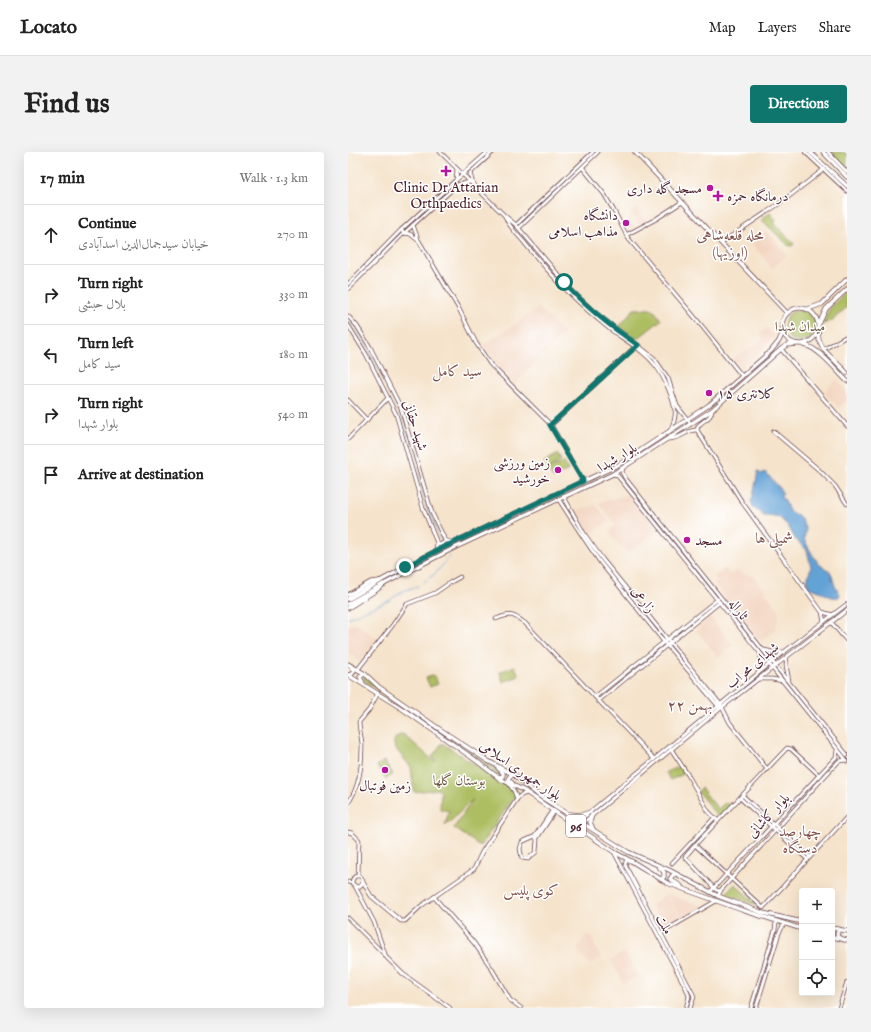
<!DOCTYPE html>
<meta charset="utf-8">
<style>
body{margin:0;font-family:"IM FELL English",Amiri,serif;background:#f2f2f2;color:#222}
.controls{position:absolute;right:12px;bottom:12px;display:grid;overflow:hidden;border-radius:4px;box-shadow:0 4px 16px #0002}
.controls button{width:36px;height:36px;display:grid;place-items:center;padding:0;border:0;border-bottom:1px solid #e0e0e0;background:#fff;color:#222;font:20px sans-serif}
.stop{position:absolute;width:12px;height:12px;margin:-9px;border:3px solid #0f766e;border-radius:50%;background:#fff}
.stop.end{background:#0f766e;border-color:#fff;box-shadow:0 1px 4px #0008}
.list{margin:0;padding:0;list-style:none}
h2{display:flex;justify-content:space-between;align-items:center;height:52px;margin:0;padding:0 16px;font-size:17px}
h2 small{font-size:13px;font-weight:400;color:#767676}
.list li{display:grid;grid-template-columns:26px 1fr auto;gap:12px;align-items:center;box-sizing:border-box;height:60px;padding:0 16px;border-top:1px solid #e0e0e0}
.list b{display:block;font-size:15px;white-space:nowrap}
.list p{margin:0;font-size:13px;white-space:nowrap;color:#767676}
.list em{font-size:13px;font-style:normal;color:#767676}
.icon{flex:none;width:22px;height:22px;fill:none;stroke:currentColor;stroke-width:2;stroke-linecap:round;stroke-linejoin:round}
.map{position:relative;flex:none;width:499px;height:856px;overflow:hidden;border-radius:4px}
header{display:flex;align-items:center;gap:24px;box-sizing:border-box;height:56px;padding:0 20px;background:#fff;border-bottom:1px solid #e0e0e0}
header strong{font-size:19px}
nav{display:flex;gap:22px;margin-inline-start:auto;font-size:14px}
.intro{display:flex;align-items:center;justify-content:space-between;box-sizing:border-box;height:96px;padding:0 24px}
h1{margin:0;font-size:28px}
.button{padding:10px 18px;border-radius:4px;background:#0f766e;color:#fff;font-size:14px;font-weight:700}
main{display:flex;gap:24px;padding:0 24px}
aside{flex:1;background:#fff;border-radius:4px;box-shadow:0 4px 16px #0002}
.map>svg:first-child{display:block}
.built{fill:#f3d4bf}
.green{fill:#adbe62;stroke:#7c6e46}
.water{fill:#63a2d5;stroke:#566080}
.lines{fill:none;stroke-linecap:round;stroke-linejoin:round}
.stream{stroke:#63a2d5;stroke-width:1}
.secondary-casing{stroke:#643c43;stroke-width:4.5}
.primary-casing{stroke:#643c43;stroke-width:5}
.highway-casing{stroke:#643c43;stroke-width:5.5}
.secondary{stroke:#fff;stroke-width:3}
.primary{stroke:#fff;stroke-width:3.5}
.highway{stroke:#fff;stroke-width:4}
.route{stroke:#0f766e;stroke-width:5}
.poi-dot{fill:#b5179e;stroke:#fff;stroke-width:1.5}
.labels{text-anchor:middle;stroke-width:3;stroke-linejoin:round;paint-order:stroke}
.shield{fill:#fff;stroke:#80626b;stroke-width:1}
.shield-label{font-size:13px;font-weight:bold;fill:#4a1f2b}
.poi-label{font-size:14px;fill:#4a1f2b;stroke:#fff;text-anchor:end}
.park-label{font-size:14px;fill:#6d573e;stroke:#fff}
.street-label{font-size:14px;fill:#4a1f2b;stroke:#fff}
.neighbourhood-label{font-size:15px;fill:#82534c;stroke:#fff}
</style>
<header>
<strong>Locato</strong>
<nav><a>Map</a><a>Layers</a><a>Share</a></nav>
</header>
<div class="intro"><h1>Find us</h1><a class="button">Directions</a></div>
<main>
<aside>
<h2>17 min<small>Walk · 1.3 km</small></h2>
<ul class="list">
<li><svg class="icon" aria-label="ahead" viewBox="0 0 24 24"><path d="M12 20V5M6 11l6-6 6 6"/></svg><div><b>Continue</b><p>خیابان سیدجمال‌الدین اسدآبادی</p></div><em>270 m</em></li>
<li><svg class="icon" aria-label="right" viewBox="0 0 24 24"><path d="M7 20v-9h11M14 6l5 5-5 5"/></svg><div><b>Turn right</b><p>بلال حبشی</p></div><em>330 m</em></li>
<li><svg class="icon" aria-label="left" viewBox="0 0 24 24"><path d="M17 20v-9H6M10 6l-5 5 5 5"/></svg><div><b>Turn left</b><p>سید کامل</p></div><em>180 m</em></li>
<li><svg class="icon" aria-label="right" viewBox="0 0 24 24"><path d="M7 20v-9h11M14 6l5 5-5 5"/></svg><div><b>Turn right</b><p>بلوار شهدا</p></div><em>540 m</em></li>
<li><svg class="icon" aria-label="arrive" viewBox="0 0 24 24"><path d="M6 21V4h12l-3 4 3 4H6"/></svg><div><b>Arrive at destination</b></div></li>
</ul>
</aside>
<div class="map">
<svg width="499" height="856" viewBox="0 0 499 856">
<rect width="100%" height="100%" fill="#fff"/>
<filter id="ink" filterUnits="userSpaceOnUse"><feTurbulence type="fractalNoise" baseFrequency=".025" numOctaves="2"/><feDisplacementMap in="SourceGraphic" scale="8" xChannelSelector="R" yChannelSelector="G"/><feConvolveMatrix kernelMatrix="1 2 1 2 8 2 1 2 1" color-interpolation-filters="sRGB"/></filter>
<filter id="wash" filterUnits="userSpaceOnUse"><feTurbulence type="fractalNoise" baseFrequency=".012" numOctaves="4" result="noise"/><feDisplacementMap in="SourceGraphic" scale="16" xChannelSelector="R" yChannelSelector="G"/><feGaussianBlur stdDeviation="0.9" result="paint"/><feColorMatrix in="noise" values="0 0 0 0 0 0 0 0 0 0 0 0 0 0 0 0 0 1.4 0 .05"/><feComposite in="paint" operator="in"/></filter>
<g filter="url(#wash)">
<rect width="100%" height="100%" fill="#f5e3cb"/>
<g class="built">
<path d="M288 56 299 69 292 73 282 61Z"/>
<path d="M275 66 289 75 279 81 271 67Z"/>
<path d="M419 79 439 103 424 117 404 91Z"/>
<path d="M190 156 216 181 166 233 135 194Z"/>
<path d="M419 176 427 185 394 216H391L384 207 410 192 415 186 412 182Z"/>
<path d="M489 227 499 240V248L491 256 476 240Z"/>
<path d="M279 343 290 357 292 356 311 378 279 402 261 380 268 373 250 351Z"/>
<path d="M248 353 261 369 242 383 226 359Z"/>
<path d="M377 416 383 423 387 419 405 424 415 436 419 443 430 456V468L427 478 413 489 366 432 370 429 366 425Z"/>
<path d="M361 464 385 493 370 505 348 478Z"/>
<path d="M8 471 29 487 12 510 0 500V476L2 474Z"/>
<path d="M318 742 332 767 314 778 304 753Z"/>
<path d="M320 742 353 754 333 768Z"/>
<path d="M238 783H242L253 806 242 812 229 797Z"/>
<path d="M277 800 291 824 275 832 263 808Z"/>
</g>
<g class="green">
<path d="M482 0H499V18Z"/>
<path d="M422 61 428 69 426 71 446 92 443 94 440 93 416 70 414 68 415 66Z"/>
<path d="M499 140V155L486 167 477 172C476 158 490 148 499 140Z"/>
<path d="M286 157H305L313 168 289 187 271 175Z"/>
<circle cx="452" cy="174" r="16"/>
<path d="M210 302 213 309 200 317 196 310Z"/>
<path d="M216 310 220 318 205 326 200 318Z"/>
<path d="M167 514 171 524 155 530 152 520Z"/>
<path d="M86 523 90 532 82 535 78 526Z"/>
<path d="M17 524 37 542 152 620 153 622 152 624 149 623 118 598 18 530 15 527Z"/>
<path d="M55 582 87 610 88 609 84 605 94 591 151 629 170 640 132 694 106 676 125 647 104 668 97 673 101 659 92 657 93 640 90 637 66 640 63 615 47 596C44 588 48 584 55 582Z"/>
<path d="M36 609 45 622 38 627 29 614Z"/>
<path d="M333 614 336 622 322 628 318 620Z"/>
<path d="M353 636 370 657 378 650 382 654 372 664H369L351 641 350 639Z"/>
<path d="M387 732 409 753 377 742Z"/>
</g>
<path class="water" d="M410 319 413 322 417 320 430 334 435 342 433 344 434 347H436L441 359 452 365 458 377 456 387 464 402 471 412 483 421 487 434 492 442 491 445C482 447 477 441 469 438 466 437 463 437 460 435L459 429 463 415 459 398 448 388 440 374 432 366 428 364H416L405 355 403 349 405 344Z"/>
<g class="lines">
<g class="stream">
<path d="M0 167 15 187 51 258 79 355 94 389"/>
<path d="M76 430 88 421 102 404"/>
<path d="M0 466 42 448 54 439 70 434"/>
</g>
</g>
</g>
<g filter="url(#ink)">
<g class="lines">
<g class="secondary-casing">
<g id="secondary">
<path d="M92 0 157 64 168 73 224 139 244 158 306 206 320 226 329 254 343 272"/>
<path d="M457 0 499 39"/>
<path d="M480 0 499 20"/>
<path d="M235 16 256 42 266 59 280 86 349 168 394 224"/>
<path d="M108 28 140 0"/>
<path d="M125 32 122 21 145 0"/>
<path d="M157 64C161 75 168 81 175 89 200 120 227 149 258 174 274 187 295 197 308 214 316 225 325 245 327 259 328 266 325 273 322 279"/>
<path d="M65 73 70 87"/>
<path d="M168 73 245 0"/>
<path d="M171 76 250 0"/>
<path d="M53 78 56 81 62 82 71 89 111 157 128 191 142 212 203 273 235 329"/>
<path d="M278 83 308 67 334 50"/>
<path d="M373 91 435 49 475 18"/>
<path d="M0 132 53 78 108 28 109 17"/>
<path d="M0 137 54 83 109 33 122 30"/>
<path d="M0 164 9 174 22 195 53 256 84 361 97 388 105 391"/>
<path d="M0 173 18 202 48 262 75 356 89 391 88 399"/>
<path d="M433 197 499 274"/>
<path d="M476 197 499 184"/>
<path d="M0 248 19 268"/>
<path d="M364 258C364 266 355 268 350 274L349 278 394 350 474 460 476 470"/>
<path d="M203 273 288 194"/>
<path d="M425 279 471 318 487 334 499 352"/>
<path d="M0 287 40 246"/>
<path d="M320 287C334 287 339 277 349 278"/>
<path d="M275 316 274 320 277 326 499 603"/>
<path d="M265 322 269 323 499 609"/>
<path d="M216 345 237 383 255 408 373 553 382 571 419 617"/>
<path d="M211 348 235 385 252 410 317 491 371 555"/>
<path d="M89 391 91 393 97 390V388"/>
<path d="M474 460 485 463"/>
<path d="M148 467C162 461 165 462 177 471L306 607"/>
<path d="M483 470 499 489"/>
<path d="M416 498 425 500H436"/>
<path d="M439 503 438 513 441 529"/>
<path d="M10 517 44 474 59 452 87 441 103 430 112 425"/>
<path d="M410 521 413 515V504"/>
<path d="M411 527H424L435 529"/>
<path d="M247 545 370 447"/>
<path d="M250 549 372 450"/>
<path d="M323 597 340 623 360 659 370 669"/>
<path d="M161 632 166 639 169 647"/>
<path d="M394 643 462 705"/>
<path d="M392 646 459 707"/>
<path d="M0 651C11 636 14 613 14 594 14 586 11 578 11 570L21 558 30 541"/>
<path d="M231 669 436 500 499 452"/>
<path d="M235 671 373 556 499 458"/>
<path d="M0 680 4 681 11 688 10 724"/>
<path d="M187 684 189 688 188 700 180 707 174 706 172 697 174 690 187 684 204 659"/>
<path d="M189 686 206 660"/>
<path d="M347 693 415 756 499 665"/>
<path d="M266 700 338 836 341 844 338 856"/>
<path d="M281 709H278L277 713 345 842 346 845 342 856"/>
<path d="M324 711 366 666"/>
<path d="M0 730 4 731 7 734 11 735 14 732 15 728 12 724C7 723 4 726 4 731"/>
<path d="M15 730 23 744 53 769H57L73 754 126 717 134 700 169 647 173 643 179 641"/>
<path d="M7 734 26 770 38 805 55 822 102 856"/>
<path d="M372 739 368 738 337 705 347 693 439 596 443 597 471 623"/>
<path d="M362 740 488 605 489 598"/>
<path d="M370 744 373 738 475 626 491 609 498 608"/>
<path d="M86 745 126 791 144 817 162 848 173 856"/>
<path d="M0 766 37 803"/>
<path d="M313 781 368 749"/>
<path d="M403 856 427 778 428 770"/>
<path d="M408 856 431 781 436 772"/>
<path d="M491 856 499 830"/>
</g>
</g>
<g class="primary-casing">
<g id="primary">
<path d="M287 0 439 161"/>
<path d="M462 0 499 34"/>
<path d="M475 0 499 25"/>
<circle cx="452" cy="174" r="18"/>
<path d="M460 157 474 152 499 127"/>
<path d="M471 172 478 157 499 137"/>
<path d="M470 179 471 188 476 198 499 221"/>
<path d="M456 193C470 195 489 219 499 229"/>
<path d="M0 443 23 430 32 429 90 398 272 312 361 253 423 199 431 189 435 180"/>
<path d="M0 456 27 439 36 432 55 422 106 396 265 322 364 258 433 197 439 193 448 192"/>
<path d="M0 512 17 522 31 535 90 576 140 609 166 623 190 643 280 700 321 718 370 744 415 761 454 770"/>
<path d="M0 523 56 558 126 607 152 627 175 638 266 700 285 710 319 731 394 758 454 777"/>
<path d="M0 523 4 522 6 519 3 515"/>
<path d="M15 531 12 525 13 524 17 522"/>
<path d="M165 623 162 624 160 627 165 632"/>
<path d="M149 624 154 625 155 623V621L150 616"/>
<path d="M221 662 233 663 242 660"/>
<path d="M244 663 242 670 245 677"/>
<path d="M311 715 316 720V725L313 727"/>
<path d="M327 722 324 724 322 727 333 734"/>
<path d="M484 776 499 779"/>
<path d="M491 777 489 782 490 785 496 788"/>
<path d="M484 781V783"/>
<path d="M484 785 499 788"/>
</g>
</g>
<g class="highway-casing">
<g id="highway">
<path d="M0 447 32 429"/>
<path d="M0 452 36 432"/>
</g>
</g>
<use href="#secondary" class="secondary"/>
<use href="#primary" class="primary"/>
<use href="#highway" class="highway"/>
</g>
</g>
<g class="lines" filter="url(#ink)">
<path class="route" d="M57 415 90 398 235 329 202 273 290 193C264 175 237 155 216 130"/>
</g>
<g class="poi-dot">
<path d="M96 13h4v4h4v4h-4v4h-4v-4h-4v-4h4z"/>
<circle cx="362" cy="36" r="4"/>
<path d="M368 38h4v4h4v4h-4v4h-4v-4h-4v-4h4z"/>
<circle cx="278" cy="71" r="4"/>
<circle cx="361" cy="241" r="4"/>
<circle cx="210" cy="318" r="4"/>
<circle cx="339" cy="388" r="4"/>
<circle cx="37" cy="618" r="4"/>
</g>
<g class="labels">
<rect class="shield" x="218" y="663" width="20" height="22" rx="3"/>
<g class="shield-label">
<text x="228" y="679">96</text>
</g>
<g class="poi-label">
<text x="98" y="40" text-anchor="middle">Clinic Dr Attarian<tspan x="98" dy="16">Orthpaedics</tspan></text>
<text x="354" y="41">مسجد گله داری</text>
<text x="379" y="49" text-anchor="start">درمانگاه حمزه</text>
<text x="270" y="68">دانشگاه<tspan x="270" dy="16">مذاهب اسلامی</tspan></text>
<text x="369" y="246" text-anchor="start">کلانتری ۱۵</text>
<text x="202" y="315">زمین ورزشی<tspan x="202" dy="16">خورشید</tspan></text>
<text x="347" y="393" text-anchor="start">مسجد</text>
<text x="37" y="638" text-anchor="middle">زمین فوتبال</text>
</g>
<g class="park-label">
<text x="452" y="179">میدان شهدا</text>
<text x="111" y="633">بوستان گلها</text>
</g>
<g class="street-label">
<text transform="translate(68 273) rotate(72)" y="5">شهید حقانی</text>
<text transform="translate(269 305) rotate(-31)" y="5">بلوار شهدا</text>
<text transform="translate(296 447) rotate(52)" y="5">زارعی</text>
<text transform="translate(391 457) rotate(52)" y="5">ثاراله</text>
<text transform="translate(404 513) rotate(-40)" y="5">شهدای محراب</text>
<text transform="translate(173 618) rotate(34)" y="5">بلوار جمهوری اسلامی</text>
<text transform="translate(420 663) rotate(-47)" y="5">بلوار کاشانی</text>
<text transform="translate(317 772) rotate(62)" y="5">ملت</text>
</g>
<g class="neighbourhood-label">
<text x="382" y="88">محله قلعه‌شاهی<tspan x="382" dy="17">(اوزیها)</tspan></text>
<text x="109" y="224">سید کامل</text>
<text x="426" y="391">شمیلی ها</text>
<text x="342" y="558">۲۲ بهمن</text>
<text x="452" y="684">چهارصد<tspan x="452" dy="17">دستگاه</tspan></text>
<text x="183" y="743">کوی پلیس</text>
</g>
</g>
</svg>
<div class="controls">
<button>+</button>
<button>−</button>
<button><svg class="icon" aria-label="locate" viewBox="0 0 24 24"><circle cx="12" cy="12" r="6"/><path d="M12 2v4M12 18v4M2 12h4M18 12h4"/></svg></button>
</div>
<div class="stop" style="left:216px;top:130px"></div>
<div class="stop end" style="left:57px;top:415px"></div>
</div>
</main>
